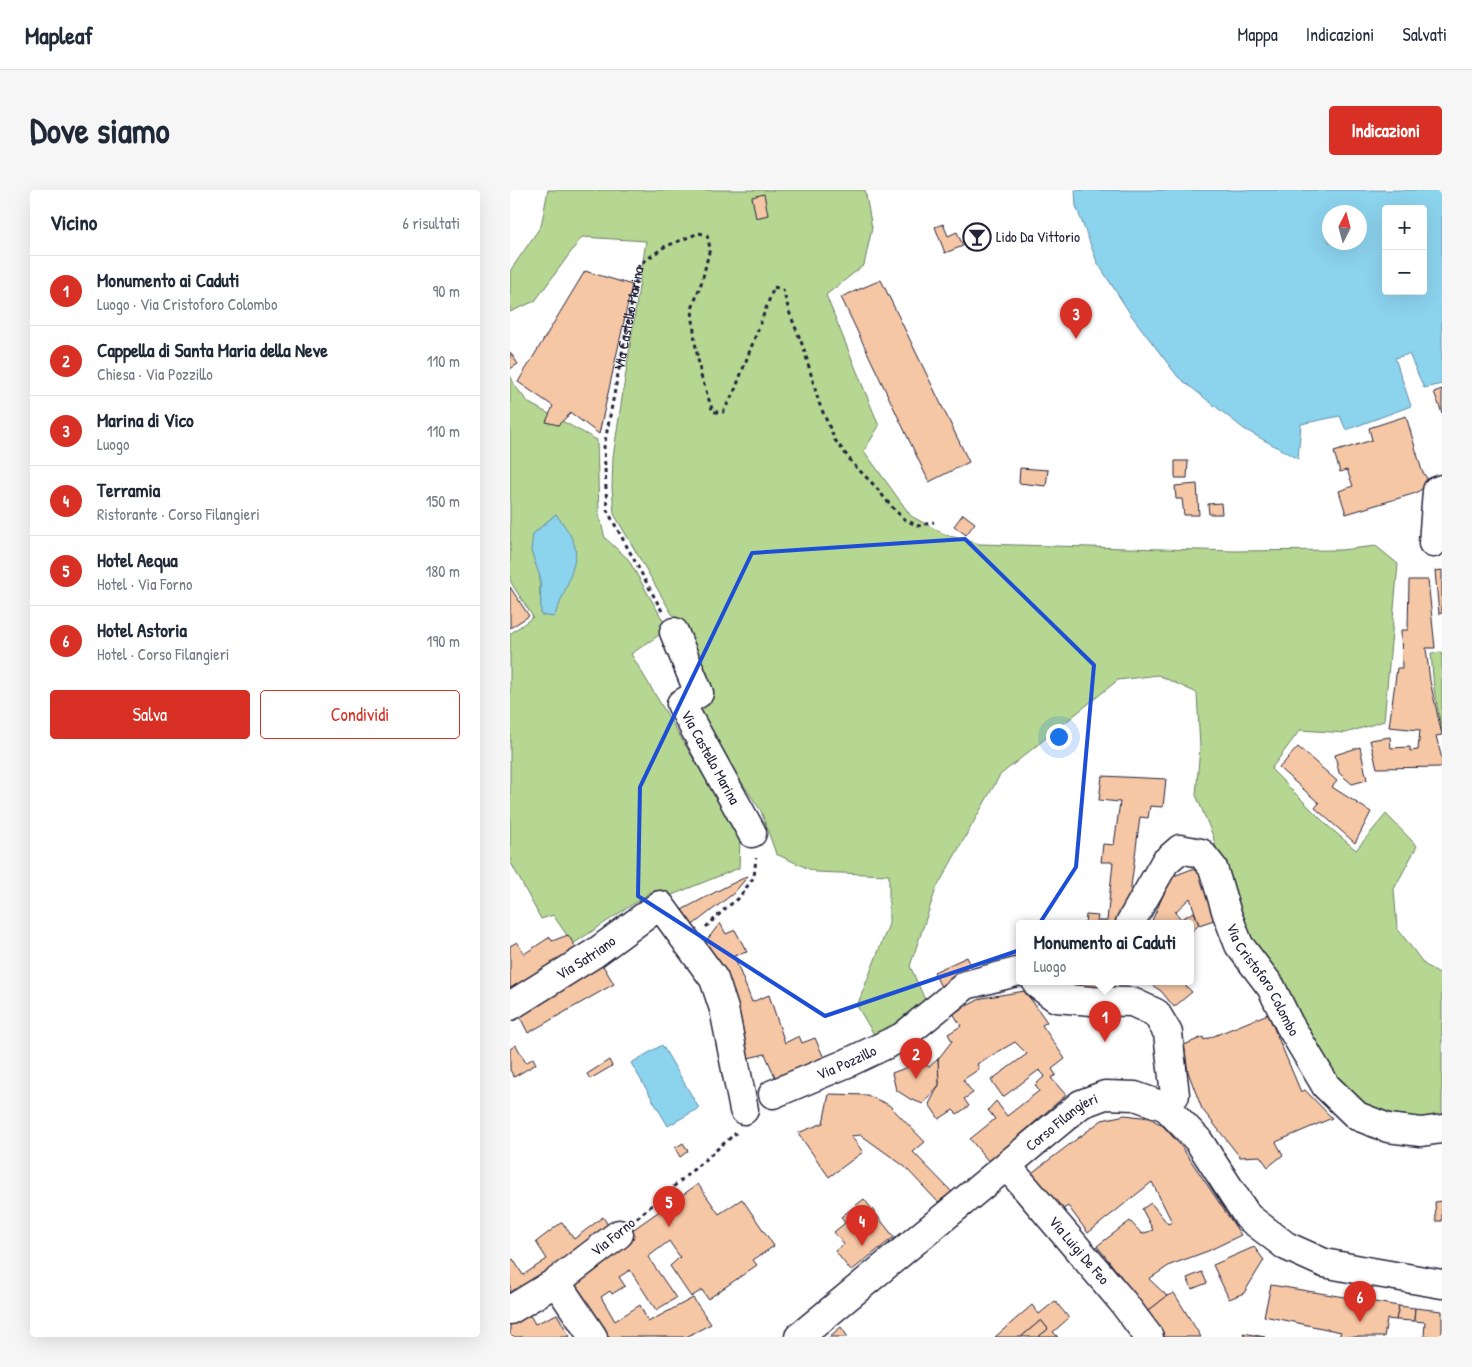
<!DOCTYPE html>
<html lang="it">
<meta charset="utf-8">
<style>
body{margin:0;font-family:"Patrick Hand",sans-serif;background:#f6f6f7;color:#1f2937}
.controls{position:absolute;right:15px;top:15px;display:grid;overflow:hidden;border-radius:5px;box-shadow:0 5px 20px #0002}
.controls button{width:45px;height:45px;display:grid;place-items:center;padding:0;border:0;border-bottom:1px solid #e0e1e3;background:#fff;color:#1f2937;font:25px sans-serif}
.compass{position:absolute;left:812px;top:15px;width:45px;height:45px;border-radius:50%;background:#fff;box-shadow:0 5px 20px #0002;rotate:6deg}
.you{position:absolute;left:548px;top:546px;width:18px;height:18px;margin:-12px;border:4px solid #fff;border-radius:50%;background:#1a73e8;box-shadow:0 0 0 8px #1a73e833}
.badge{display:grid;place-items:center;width:32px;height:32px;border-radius:50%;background:#d93025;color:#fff;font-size:16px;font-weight:700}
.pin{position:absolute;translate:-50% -41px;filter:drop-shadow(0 1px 2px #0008)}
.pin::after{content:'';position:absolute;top:26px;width:18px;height:15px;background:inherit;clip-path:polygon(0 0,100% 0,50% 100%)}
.popup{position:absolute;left:506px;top:730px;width:178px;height:65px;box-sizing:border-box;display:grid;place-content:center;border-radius:5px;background:#fff;filter:drop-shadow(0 1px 4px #0005);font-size:16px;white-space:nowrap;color:#747a83}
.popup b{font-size:19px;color:#1f2937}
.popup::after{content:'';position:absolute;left:50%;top:100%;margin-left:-10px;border:10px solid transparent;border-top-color:#fff}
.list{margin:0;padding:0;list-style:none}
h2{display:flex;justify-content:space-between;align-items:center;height:65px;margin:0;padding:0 20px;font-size:21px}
h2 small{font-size:16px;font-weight:400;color:#747a83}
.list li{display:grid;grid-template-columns:32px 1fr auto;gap:15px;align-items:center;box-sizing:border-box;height:70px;padding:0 20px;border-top:1px solid #e0e1e3}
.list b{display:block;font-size:19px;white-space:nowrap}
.list p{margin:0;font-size:16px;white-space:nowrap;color:#747a83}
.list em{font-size:16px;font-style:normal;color:#747a83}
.actions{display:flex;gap:10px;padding:15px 20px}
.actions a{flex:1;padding:11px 0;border:1px solid #d93025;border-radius:5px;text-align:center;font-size:18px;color:#d93025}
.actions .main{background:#d93025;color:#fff}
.map{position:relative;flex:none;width:932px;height:1147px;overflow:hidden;border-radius:5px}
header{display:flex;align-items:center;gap:30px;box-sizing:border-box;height:70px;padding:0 25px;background:#fff;border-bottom:1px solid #e0e1e3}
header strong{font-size:24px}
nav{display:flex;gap:28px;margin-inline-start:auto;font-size:18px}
.intro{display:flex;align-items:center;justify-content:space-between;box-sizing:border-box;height:120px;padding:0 30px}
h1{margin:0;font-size:35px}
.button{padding:12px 22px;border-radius:5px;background:#d93025;color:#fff;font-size:18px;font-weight:700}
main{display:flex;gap:30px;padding:0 30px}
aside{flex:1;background:#fff;border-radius:5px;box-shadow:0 5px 20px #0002}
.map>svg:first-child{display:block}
.green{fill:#b5d792;stroke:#6c7c66;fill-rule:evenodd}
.water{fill:#8cd3ee;stroke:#628ca6;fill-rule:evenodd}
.building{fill:#f6c7a5;stroke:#22223b}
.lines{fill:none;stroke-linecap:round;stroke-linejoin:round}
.street-casing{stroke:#22223b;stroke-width:31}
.secondary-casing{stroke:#22223b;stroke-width:31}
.path{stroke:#22223b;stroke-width:3;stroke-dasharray:4 4;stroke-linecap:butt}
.street{stroke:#fff;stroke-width:28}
.secondary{stroke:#fff;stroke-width:28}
.marked{fill:none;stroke:#1d4ed8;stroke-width:4;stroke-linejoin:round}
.labels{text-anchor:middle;stroke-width:4;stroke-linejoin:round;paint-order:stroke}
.poi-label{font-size:15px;fill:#22223b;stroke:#fff;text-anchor:start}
.street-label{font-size:15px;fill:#22223b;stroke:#fff}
</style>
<header>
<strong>Mapleaf</strong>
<nav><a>Mappa</a><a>Indicazioni</a><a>Salvati</a></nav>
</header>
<div class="intro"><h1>Dove siamo</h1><a class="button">Indicazioni</a></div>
<main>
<aside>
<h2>Vicino<small>6 risultati</small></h2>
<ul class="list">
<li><span class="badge">1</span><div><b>Monumento ai Caduti</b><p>Luogo · Via Cristoforo Colombo</p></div><em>90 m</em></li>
<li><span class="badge">2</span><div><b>Cappella di Santa Maria della Neve</b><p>Chiesa · Via Pozzillo</p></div><em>110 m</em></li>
<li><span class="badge">3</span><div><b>Marina di Vico</b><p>Luogo</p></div><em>110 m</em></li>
<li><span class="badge">4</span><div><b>Terramia</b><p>Ristorante · Corso Filangieri</p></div><em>150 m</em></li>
<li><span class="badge">5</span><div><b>Hotel Aequa</b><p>Hotel · Via Forno</p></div><em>180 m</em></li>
<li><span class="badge">6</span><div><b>Hotel Astoria</b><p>Hotel · Corso Filangieri</p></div><em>190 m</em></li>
</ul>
<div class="actions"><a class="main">Salva</a><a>Condividi</a></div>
</aside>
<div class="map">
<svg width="932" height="1147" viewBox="0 0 932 1147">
<rect width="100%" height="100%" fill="#fff"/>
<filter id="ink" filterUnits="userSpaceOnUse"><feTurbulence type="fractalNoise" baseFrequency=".02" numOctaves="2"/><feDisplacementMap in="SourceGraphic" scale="10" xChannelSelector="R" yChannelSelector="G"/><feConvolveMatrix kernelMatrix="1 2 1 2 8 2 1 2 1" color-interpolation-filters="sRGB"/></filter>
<g filter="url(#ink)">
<g class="green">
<path d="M38 0H355L362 38 354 75 316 105 369 236 354 261 401 326 436 345 470 354 725 361 831 360 866 356 888 374 874 531 836 543 790 540 761 579 818 636 846 660 876 624 907 656 884 699 887 738 914 774 932 786V930L859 924 814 872 723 724 703 646 686 605 690 557 687 503 648 485 608 490 490 585 426 699 400 776 416 812 369 853 347 816 379 734V685L306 682 266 664 251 621 181 517 177 450 104 324 102 297 103 267 136 51 72 47 25 111 0 122V81L31 36Z"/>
<path d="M0 185 5 196 19 213 87 250 89 325 95 348 118 369 158 439 121 464 230 647 229 678 152 709 144 700 63 754 43 725 31 729 0 671V444L23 427 0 391ZM46 324 30 406V387L23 344Z"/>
<path d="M932 462V542L924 499 921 463Z"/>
</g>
<g class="water">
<path d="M565 0H932V194L914 198 899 164 885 168 901 216 836 240 830 226 791 234 788 269 734 239 668 187 621 125 587 72 566 16ZM876 19H913V101H876ZM819 22H849V52H819Z"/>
<path d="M46 324C53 334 62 345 65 357 69 371 50 413 44 427L31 425 30 387 21 361 23 344Z"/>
<path d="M152 855 189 918 158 936 121 873Z"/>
</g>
<g class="building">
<path d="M254 4 258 25 246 28 242 7Z"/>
<path d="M433 34 438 46 447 42 453 56 435 63 425 37Z"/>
<path d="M75 81 122 95 89 244 61 223 48 235 36 232 43 216 8 192Z"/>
<path d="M371 90 459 272 419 292 331 107Z"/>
<path d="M0 162 8 174 0 179Z"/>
<path d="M932 199V223L924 202Z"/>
<path d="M896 226 912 281 920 293 906 303 836 324 829 301 843 296 837 280 830 282 824 262 862 250 859 238Z"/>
<path d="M665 271H678L677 288H665Z"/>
<path d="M510 278 538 280 536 296 509 293Z"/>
<path d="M687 294 689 325H674L672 309H666L665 296Z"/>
<path d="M711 313 712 324H699L698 314Z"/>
<path d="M453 324 465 333 456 345 444 336Z"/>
<path d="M932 380V423L929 424 925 381Z"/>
<path d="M899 390H918L925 458H916L920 491 932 545 926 546 932 569V577L867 578 860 550 880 547 881 558 900 557V561L908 560 910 540 879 537 887 478H892L891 440H898Z"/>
<path d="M0 397 19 426 0 438Z"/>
<path d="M788 557 827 591 822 597 861 622 845 653 805 618 809 613 769 578Z"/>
<path d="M850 557 857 590 842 594 829 583 825 565Z"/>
<path d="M592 586 656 589 653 617 640 616 638 628 630 627 619 712 611 726 603 733H575L576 725 588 726 587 731H597L603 672H591L593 654 604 655 610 612 589 610Z"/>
<path d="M682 679 693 684 707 729 689 735 680 708 665 722 671 729 669 733H641L661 687Z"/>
<path d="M238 686 224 703 175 741 164 724 215 697Z"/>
<path d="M684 722 689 735 680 743V733H669L671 729Z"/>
<path d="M210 733 216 744 225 740 237 762 224 766 242 812 259 805 275 853 289 846 292 853 305 848 318 877 270 898 255 864 230 870 190 759Z"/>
<path d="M58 745 71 765 0 810V756L7 752 14 764 40 747 42 751Z"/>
<path d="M457 767 467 788 434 804 424 782Z"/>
<path d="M89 769 104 794 18 843 6 819Z"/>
<path d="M570 791H601L602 793 574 802Z"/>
<path d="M636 791H671L682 802 664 817 651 801Z"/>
<path d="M515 801 537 832 532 835 555 869 542 879 546 885 541 888 556 905 479 972 460 949 485 929 478 920 486 911 497 926 529 901 525 895 535 886 529 880 493 907 481 890 517 864 505 852 467 874 469 879 453 890 463 903 454 909 459 916 447 924 443 920 429 929 419 914 429 895 428 869 442 851 438 844 451 836 443 823 472 808Z"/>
<path d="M758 824 791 902 795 900 822 928 766 952 773 965 758 977 750 966 730 967 692 919 678 882 674 855 693 847 694 850Z"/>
<path d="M6 855 16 873 23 868 26 874 4 887 0 880V859Z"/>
<path d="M428 869 429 895 413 914 400 909 386 900 382 883 411 872 419 877Z"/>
<path d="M99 870 102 876 80 889 77 884Z"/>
<path d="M319 904 357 905 379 915 415 952 403 962 442 1002 428 1012 394 976 351 945 341 946 353 962 319 987 288 943 313 933Z"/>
<path d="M615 925 640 928 653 936 671 956 731 1045 698 1061 660 1075 639 1089 657 1106 638 1121 587 1056 620 1031 632 1044 643 1040 632 1019 641 1013 658 1034 662 1032 642 992 578 1043 558 1016 552 1020 519 985 592 930Z"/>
<path d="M173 953 178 961 170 967 165 958Z"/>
<path d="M188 994 209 1024 232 1009 264 1056 243 1070 247 1075 198 1109 192 1100 181 1107 160 1076 170 1067 159 1051 138 1067 166 1108 146 1120 120 1080 109 1087 115 1096 102 1104 100 1101 91 1107 105 1131 130 1115 138 1132 183 1108 201 1134 176 1147H94L57 1088 91 1062Z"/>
<path d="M354 1009 384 1047 341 1081 325 1061 334 1054 324 1042 335 1033 331 1027Z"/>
<path d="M932 1011V1031H926L925 1012Z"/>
<path d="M93 1027 104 1045 0 1116V1071L3 1069 13 1085 37 1069 26 1052 52 1032 64 1049Z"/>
<path d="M744 1057 754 1070 734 1103 719 1109 703 1075Z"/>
<path d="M692 1082 697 1093 682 1099 677 1088Z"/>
<path d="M761 1095 889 1116 886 1130 877 1129 874 1147H829L831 1142 754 1126Z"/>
<path d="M664 1103 691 1147H654L638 1121 657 1106Z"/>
<path d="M545 1111 559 1128 543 1142 548 1147H528L538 1139 531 1130 511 1147H485L522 1115 529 1124Z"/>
<path d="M889 1116 905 1118 904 1131 886 1130Z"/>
<path d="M16 1118 25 1134 47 1124 60 1147H0V1127Z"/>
<path d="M905 1118 932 1121V1147H914L915 1132 904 1131Z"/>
<path d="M531 1130 538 1139 528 1147H511Z"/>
<path d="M331 1137 338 1147H319Z"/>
<path d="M733 1143 755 1147H735Z"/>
</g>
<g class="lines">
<g class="street-casing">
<g id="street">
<path d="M923 353 927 301 932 299"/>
<path id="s2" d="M164 442 189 503 171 514 242 643"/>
<path id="s3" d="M620 733 655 672 670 659 691 663 703 678 717 724 729 755 761 797 779 834 816 896 847 926 878 938 911 942 932 939"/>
<path d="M526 791 528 795 546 808 582 811 622 812 646 823 658 843 665 905 656 917"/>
<path id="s4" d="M0 816 85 763 150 715 204 789 214 819 234 920"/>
<path id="s5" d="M263 904 335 874 392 847 456 795 510 781"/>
<path id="s6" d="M497 976 612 1111 639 1147"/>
<path d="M46 1092 83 1147"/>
<path d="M0 1120 46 1092 109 1044"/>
</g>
</g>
<g class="secondary-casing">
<g id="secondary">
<path id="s7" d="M289 1147 571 914 595 905 625 906 656 917 688 950 738 1027 776 1056 814 1073 856 1081 932 1094"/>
</g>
</g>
<g class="path">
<path id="s1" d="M152 421 97 320 94 257 129 75 154 57 189 43 197 45 200 58 192 91 182 119 185 152 191 186 203 222H213L225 200 264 97 273 100 280 124 294 159 309 213 325 250 344 275 365 296 381 316 394 329 408 336 424 332"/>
<path d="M196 737 217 717 228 709 244 687 246 668"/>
<path d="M127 1028 226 943"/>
</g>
<use href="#street" class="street"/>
<use href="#secondary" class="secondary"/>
</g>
</g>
<path class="marked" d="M455 349 584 475 566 677 513 759 315 826 128 706 130 597 242 363Z"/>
<defs>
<g id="bar-ring" transform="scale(1.4375)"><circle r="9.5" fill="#fff" stroke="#22223b" stroke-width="1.5"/><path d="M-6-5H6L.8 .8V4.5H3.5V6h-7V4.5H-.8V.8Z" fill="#22223b"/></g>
</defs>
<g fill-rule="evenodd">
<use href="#bar-ring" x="467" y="47"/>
</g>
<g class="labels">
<g class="poi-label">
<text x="486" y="52">Lido Da Vittorio</text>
</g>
<g class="street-label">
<text dy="5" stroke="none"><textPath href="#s1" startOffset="309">Via Castello Marina</textPath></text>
<text dy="5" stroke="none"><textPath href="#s2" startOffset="148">Via Castello Marina</textPath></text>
<text dy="5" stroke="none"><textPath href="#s4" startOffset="90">Via Satriano</textPath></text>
<text dy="5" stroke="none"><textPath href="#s3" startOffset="254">Via Cristoforo Colombo</textPath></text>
<text dy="5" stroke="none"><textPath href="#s5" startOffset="80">Via Pozzillo</textPath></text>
<text dy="5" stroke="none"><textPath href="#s7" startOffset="340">Corso Filangieri</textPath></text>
<text transform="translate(103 1047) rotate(-39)" y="5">Via Forno</text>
<text dy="5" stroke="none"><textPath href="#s6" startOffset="111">Via Luigi De Feo</textPath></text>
</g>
</g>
</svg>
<div class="controls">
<button>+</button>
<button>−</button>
</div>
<svg class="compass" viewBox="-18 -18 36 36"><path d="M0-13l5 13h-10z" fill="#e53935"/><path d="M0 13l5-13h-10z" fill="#747a83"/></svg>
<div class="you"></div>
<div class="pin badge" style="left:595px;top:852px">1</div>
<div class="popup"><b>Monumento ai Caduti</b>Luogo</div>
<div class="pin badge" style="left:406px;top:889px">2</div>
<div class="pin badge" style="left:566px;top:149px">3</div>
<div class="pin badge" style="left:352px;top:1056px">4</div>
<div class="pin badge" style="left:159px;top:1037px">5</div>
<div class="pin badge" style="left:850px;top:1132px">6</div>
</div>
</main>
